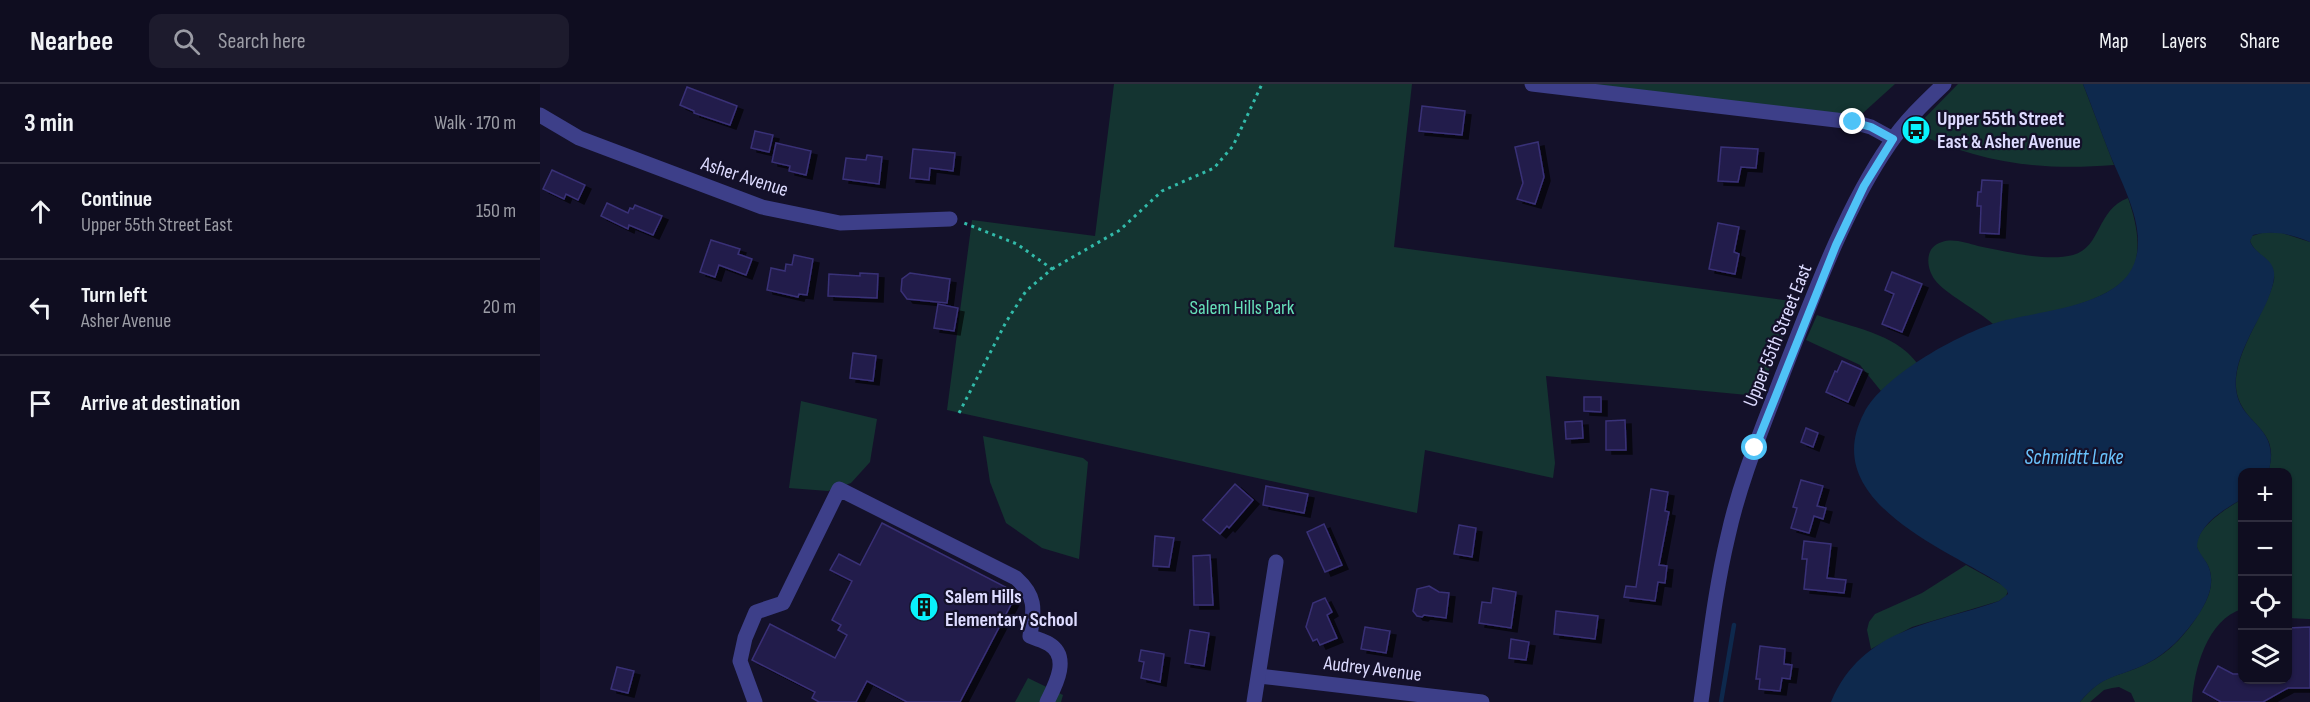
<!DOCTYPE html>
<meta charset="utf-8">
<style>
body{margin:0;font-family:"Sofia Sans Condensed",sans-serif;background:#1d1b2d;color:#f1f3f6}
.controls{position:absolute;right:18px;bottom:18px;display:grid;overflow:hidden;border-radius:12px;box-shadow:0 2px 4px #0004}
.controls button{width:54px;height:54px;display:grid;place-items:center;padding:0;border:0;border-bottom:2px solid #2f2d3e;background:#0f0d20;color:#f1f3f6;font:30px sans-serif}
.stop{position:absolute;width:18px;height:18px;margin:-14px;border:4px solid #4fc3f7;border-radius:50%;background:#fff}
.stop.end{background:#4fc3f7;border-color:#fff;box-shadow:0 2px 6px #0008}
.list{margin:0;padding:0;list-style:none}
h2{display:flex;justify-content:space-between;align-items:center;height:78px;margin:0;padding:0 24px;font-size:26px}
h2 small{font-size:20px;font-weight:400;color:#9b9ca5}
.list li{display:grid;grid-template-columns:39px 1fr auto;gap:18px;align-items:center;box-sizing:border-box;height:96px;padding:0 24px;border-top:2px solid #2f2d3e}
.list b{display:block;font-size:22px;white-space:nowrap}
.list p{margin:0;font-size:20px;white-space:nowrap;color:#9b9ca5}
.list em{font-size:20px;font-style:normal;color:#9b9ca5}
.icon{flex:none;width:33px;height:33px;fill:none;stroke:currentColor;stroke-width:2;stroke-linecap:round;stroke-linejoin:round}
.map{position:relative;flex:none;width:1770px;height:618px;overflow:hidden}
header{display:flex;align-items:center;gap:36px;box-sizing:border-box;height:84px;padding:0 30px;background:#0f0d20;border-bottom:2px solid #2f2d3e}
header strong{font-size:28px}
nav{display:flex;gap:33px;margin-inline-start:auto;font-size:21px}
.search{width:420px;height:54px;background:#1d1b2d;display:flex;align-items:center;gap:15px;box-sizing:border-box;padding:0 21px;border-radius:12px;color:#9b9ca5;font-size:22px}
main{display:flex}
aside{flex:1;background:#0f0d20}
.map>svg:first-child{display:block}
.green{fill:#143431}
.water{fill:#0e294d}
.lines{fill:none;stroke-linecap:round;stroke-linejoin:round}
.stream{stroke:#0e294d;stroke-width:4.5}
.building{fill:#241d4b;stroke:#393077;stroke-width:1.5;filter:url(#shadow)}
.path{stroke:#32bbaa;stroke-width:3;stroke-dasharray:3 4.5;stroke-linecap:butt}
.minor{stroke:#3d3f89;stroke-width:15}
.route{stroke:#4fc3f7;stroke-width:8}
.labels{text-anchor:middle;stroke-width:4.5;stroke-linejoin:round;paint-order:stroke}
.poi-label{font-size:20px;font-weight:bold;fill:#dddbff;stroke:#14112a;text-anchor:start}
.street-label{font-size:20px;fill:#dddbff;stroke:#14112a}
.park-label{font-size:20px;fill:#66e0b9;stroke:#14112a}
.water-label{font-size:21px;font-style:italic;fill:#6ac3fd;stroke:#14112a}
</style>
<header>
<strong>Nearbee</strong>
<div class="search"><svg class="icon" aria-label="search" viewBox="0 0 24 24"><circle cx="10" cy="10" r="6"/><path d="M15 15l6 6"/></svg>Search here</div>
<nav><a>Map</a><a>Layers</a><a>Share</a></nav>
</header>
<main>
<aside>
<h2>3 min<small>Walk · 170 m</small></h2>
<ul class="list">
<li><svg class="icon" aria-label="ahead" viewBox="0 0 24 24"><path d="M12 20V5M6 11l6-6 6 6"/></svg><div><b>Continue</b><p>Upper 55th Street East</p></div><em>150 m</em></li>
<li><svg class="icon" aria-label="left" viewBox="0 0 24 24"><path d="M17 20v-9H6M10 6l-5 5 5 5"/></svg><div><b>Turn left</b><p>Asher Avenue</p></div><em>20 m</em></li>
<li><svg class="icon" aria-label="arrive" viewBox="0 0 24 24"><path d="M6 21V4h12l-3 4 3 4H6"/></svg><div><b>Arrive at destination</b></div></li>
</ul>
</aside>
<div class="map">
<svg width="1770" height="618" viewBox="0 0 1770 618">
<defs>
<filter id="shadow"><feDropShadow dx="6" dy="4" stdDeviation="0" flood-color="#0009"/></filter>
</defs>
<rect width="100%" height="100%" fill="#14112a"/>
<g class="green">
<path d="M574 0H872L854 163 1258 218 1218 312 1006 292 1015 379 1013 394 885 366 877 429 407 326 432 136 555 152Z"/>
<path d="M992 0H1355L1313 38Z"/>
<path d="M1418 0H1543L1574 81C1500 87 1440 79 1372 47Z"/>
<path d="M1588 114C1595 134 1602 161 1594 182 1577 222 1491 231 1453 240 1439 227 1404 209 1395 196 1386 184 1384 163 1402 158 1413 154 1427 159 1438 162 1464 167 1506 178 1533 171 1562 163 1556 126 1588 114Z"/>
<path d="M1725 148 1742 149 1770 158V535H1768L1748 534V388H1728C1742 345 1705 343 1697 310 1689 274 1725 232 1734 196 1736 175 1716 173 1710 157L1712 152Z"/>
<path d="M1277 231C1310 243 1355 249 1377 279L1341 307 1320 281 1266 256Z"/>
<path d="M261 317 337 335 330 378 311 399 288 407 249 404Z"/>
<path d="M443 352 543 374 548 378 539 475 502 464 466 439 450 398Z"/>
<path d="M1702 415V525C1667 536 1654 585 1652 618H1595L1591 609 1579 603 1572 604 1564 606 1550 618H1540C1565 588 1575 595 1606 580 1630 569 1648 548 1661 526 1670 512 1676 494 1666 478 1663 474 1658 468 1657 463 1654 444 1689 423 1702 415Z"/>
<path d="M1426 481 1464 502 1468 507 1466 512 1459 517 1372 543 1331 565 1327 546 1329 538 1335 530 1382 509Z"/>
<path d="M488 594 523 611 521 618H475Z"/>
</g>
<path class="water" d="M1543 0H1770V158C1751 150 1733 146 1713 151L1710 157C1714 170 1732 173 1734 188 1735 197 1731 207 1728 215 1716 243 1693 274 1696 305 1700 341 1740 341 1729 386L1728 388H1702V415C1685 425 1658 440 1657 463 1660 471 1668 478 1670 487 1674 503 1667 517 1659 530 1645 550 1629 569 1606 580 1577 594 1563 590 1540 618H1291C1323 543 1392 541 1459 517L1468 510 1467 506 1459 499C1403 463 1278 416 1324 329 1343 292 1414 253 1452 240 1490 227 1577 225 1594 180 1608 144 1582 101 1569 68 1560 45 1552 23 1543 0Z"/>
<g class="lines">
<path class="stream" d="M1181 618 1194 541"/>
</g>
<g class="building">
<path d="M147 3 197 22 190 41 154 29V27L140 21Z"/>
<path d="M882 22 925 27 922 51 879 47Z"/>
<path d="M215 47 233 51 229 68 211 64Z"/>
<path d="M998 58 1004 93 995 120 977 115 983 99 975 63Z"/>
<path d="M236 59 271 67 266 91 249 87 250 82 232 78Z"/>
<path d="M1181 63 1218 65 1216 84 1201 83 1198 98 1178 97Z"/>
<path d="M373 65 415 69 413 87 390 84 389 96 370 94Z"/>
<path d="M327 71 342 73 339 100 303 95 306 74 326 76Z"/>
<path d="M12 86 45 101 38 116 26 110 24 115 3 105Z"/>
<path d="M1442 96 1462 97 1459 150 1440 149 1441 122H1437L1438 108H1441Z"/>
<path d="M67 119 88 129 90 124 93 125 95 121 122 132 113 151 89 141 88 145 61 132Z"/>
<path d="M1178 139 1199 143 1194 168 1199 170 1195 190 1169 185Z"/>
<path d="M171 156 200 165 198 170 212 175 206 191 179 181 175 193 160 188Z"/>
<path d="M254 171 273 175 267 211 259 210 258 213 227 206 231 184 245 187 246 180 252 181Z"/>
<path d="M1352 188 1382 200 1362 248 1342 240 1354 210 1345 206Z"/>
<path d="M320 189 338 190 337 214 288 212 289 190 320 192Z"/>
<path d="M370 189 410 195 407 219 367 215 361 207 362 195Z"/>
<path d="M398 220 418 224 414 247 394 244Z"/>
<path d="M313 269 336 272 333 297 310 294Z"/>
<path d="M1302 277 1322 286 1308 318 1286 308 1295 287 1297 288Z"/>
<path d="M1044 313H1061V328L1044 327Z"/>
<path d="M1085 336 1086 366H1066V337Z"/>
<path d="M1042 337 1043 354 1026 355 1025 338Z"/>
<path d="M1266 344 1278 349 1273 363 1261 358Z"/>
<path d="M1261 396 1283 402 1277 422 1286 424 1283 435 1274 432 1269 449 1251 444 1257 424 1253 423Z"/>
<path d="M695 400 713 416 689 444 687 442 680 450 663 436Z"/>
<path d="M726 402 768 410 764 429 723 421Z"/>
<path d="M1111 405 1128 408 1125 427 1129 428 1119 481 1127 482 1125 499 1118 498 1115 517 1084 513 1086 502 1096 503Z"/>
<path d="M342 439 477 509 420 618H367L327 597 316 618H279L272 614 275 608 212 576 230 540 295 574 307 551 298 546 301 541 292 536 312 497 290 486 299 470 320 481Z"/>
<path d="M784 440 802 481 785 488 767 448Z"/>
<path d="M919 441 936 444 932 473 914 470Z"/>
<path d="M615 452 634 454 629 483 613 482Z"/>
<path d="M1264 457 1291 460 1287 494 1306 496 1304 509 1264 505 1267 475H1262Z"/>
<path d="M670 471 673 521H654L653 472Z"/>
<path d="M889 502 899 508 909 509 906 534 884 531 882 533 877 532 873 527 877 505Z"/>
<path d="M953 504 976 508 971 544 939 539 942 518 951 519Z"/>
<path d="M785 514 792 528 787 531 797 554 780 561 777 555 773 557 766 543 773 519Z"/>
<path d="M1016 527 1058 532 1055 555 1014 550Z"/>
<path d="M825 543 850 547 846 569 821 565Z"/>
<path d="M1770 543V604H1748L1723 618H1681L1663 608 1678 582 1693 590H1702V596H1748V544Z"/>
<path d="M650 546 669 549 664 582 645 579Z"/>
<path d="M971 555 989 558 986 576 969 574Z"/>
<path d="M1220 562 1245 565 1244 580 1252 581 1250 595 1242 594 1240 607 1219 605 1220 595H1216Z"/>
<path d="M601 566 624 570 620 598 601 594 604 578 599 577Z"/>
<path d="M77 583 94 587 88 609 71 605Z"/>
</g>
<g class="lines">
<g class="path">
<path d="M512 185 580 146 622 107 674 84 693 62 722 0"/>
<path d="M419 329 466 238 486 207 512 185 477 160 424 139"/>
</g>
<g class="minor">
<path d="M992 0 1313 38 1331 43 1353 55"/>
<path d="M0 31 39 54 222 123 300 139 410 135"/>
<path d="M719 592 942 618"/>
<path d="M215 618 200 577 205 554 216 528 243 519 299 405 476 494C497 513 494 525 490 552 496 555 503 556 509 560 531 573 515 602 507 618"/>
<path d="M714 618 736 478"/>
<path d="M1161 618C1169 563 1175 506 1188 452 1200 397 1222 345 1242 292 1271 218 1304 126 1349 61 1364 38 1384 19 1404 0"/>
</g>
</g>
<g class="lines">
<path class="route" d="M1215 364 1296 161 1324 102 1353 55 1331 43 1313 38"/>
</g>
<defs>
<g id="bus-disc" transform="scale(1.5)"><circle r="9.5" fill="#09f3fc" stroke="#14112a"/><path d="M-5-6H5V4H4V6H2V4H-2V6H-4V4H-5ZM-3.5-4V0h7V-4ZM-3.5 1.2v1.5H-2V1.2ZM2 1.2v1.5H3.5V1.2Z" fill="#111"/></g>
<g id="building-disc" transform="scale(1.5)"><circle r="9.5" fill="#09f3fc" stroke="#14112a"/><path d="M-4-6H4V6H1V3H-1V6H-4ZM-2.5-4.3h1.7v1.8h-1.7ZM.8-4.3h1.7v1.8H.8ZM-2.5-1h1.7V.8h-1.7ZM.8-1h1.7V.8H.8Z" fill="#111"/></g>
</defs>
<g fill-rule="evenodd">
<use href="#bus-disc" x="1376" y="46"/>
<use href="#building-disc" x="384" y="523"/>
</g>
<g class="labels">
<g class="poi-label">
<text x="1397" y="41">Upper 55th Street<tspan x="1397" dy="23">East &amp; Asher Avenue</tspan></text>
<text x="405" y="519">Salem Hills<tspan x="405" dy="23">Elementary School</tspan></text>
</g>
<g class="street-label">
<text transform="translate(205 92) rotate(18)" y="7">Asher Avenue</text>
<text transform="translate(1237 251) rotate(-68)" y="7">Upper 55th Street East</text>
<text transform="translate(833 584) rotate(7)" y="7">Audrey Avenue</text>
</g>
<g class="park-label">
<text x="702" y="230">Salem Hills Park</text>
</g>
<g class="water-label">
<text x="1534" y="380">Schmidtt Lake</text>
</g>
</g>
</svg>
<div class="controls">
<button>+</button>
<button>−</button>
<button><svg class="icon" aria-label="locate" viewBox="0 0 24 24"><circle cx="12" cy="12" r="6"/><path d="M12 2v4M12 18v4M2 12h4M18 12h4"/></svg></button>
<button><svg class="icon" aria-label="layers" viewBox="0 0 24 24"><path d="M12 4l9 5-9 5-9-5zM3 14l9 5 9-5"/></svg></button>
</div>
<div class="stop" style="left:1215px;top:364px"></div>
<div class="stop end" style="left:1313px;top:38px"></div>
</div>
</main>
